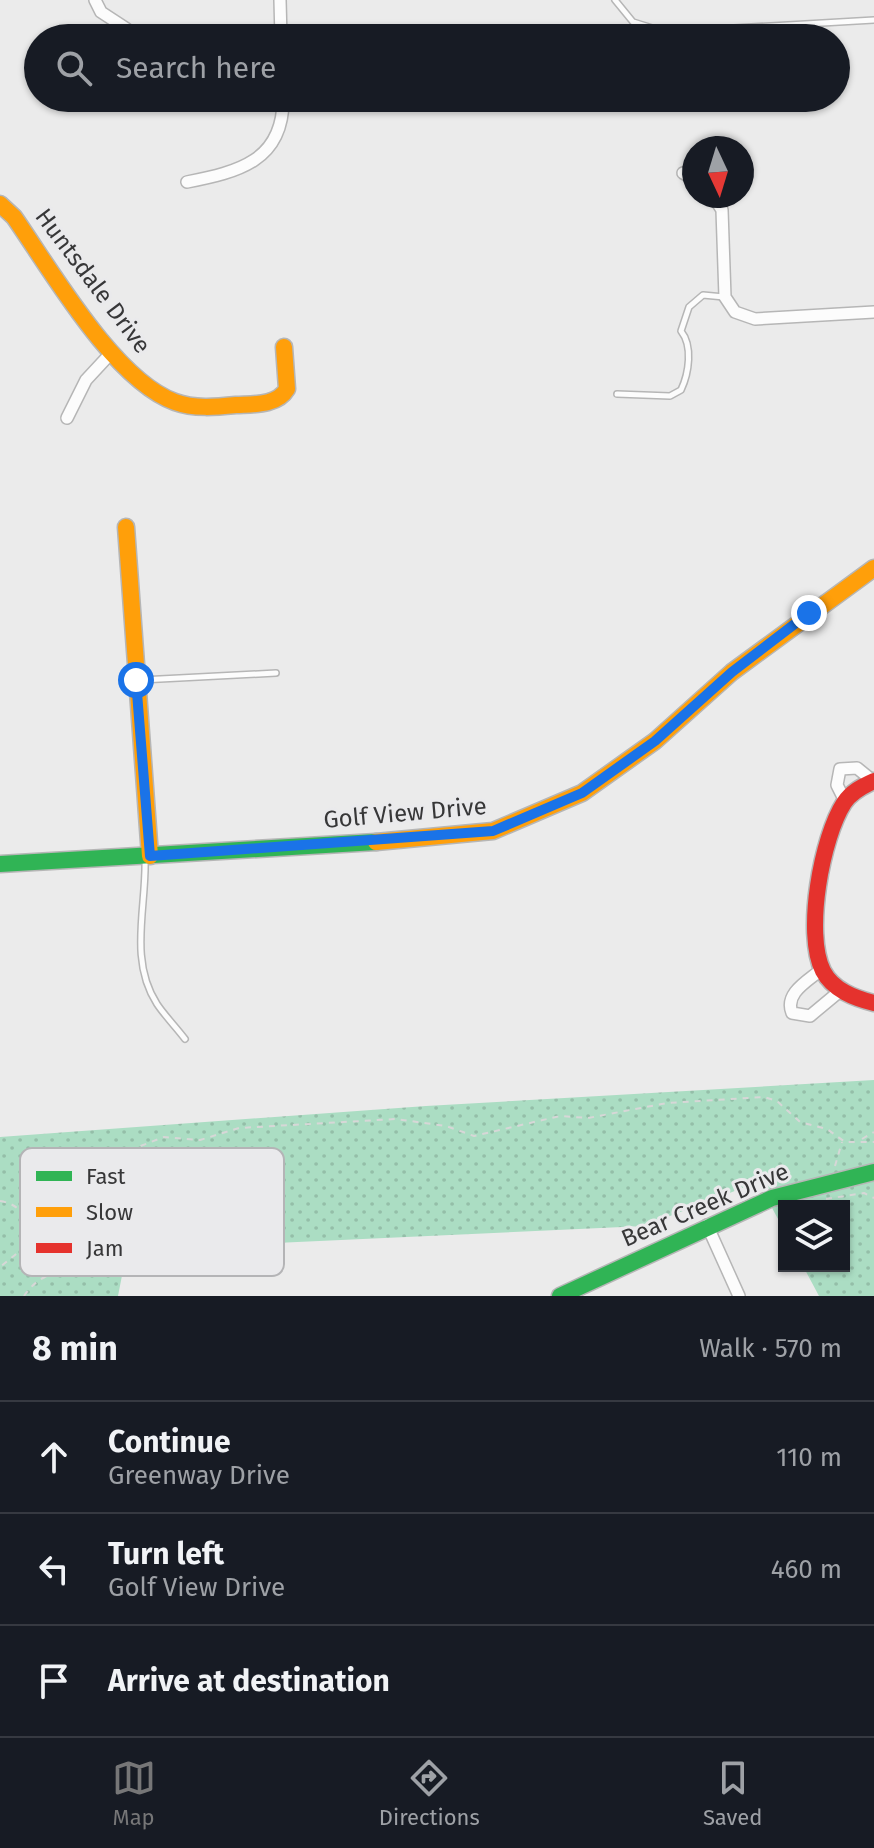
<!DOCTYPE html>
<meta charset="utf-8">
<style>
body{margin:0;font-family:"Fira Sans",sans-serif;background:#242831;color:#f1f3f6}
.controls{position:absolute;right:24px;bottom:24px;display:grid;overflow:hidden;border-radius:0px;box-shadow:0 2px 6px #0004}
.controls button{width:72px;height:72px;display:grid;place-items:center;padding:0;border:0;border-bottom:2px solid #363941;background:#171b24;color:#f1f3f6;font:40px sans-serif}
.compass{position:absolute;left:682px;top:136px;width:72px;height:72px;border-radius:50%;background:#171b24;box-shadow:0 2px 6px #0004;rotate:176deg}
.stop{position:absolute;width:24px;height:24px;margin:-18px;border:6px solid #1a73e8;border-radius:50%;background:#fff}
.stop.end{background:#1a73e8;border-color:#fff;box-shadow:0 2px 8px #0008}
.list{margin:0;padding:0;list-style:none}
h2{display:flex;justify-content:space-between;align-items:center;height:104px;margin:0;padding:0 32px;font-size:34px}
h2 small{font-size:26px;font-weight:400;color:#9ea1a6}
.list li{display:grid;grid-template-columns:52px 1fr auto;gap:24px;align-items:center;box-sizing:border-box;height:112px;padding:0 32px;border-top:2px solid #363941}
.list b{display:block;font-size:30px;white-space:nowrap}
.list p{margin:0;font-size:26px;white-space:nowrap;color:#9ea1a6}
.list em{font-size:26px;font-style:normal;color:#9ea1a6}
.icon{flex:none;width:44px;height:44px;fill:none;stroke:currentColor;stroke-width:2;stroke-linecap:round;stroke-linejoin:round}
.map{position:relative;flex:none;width:874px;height:1296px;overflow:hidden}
.search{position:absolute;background:#171b24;box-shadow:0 2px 6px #0004;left:24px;right:24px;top:24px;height:88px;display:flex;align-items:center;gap:20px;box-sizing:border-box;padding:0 28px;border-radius:44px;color:#9ea1a6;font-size:30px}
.sheet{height:440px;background:#171b24}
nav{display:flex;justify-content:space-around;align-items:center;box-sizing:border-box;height:112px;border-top:2px solid #363941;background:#171b24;font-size:22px;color:#9ea1a6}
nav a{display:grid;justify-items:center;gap:4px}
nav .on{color:#767677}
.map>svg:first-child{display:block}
.grass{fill:url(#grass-dots)}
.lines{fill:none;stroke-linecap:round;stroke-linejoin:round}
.lane-casing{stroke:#b6b6b6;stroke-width:8}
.street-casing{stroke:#b6b6b6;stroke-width:14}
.fast-casing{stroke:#b6b6b6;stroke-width:19}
.slow-casing{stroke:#b6b6b6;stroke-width:19}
.jam-casing{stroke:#b6b6b6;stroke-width:19}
.path{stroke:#d7d7d7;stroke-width:2;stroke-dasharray:6 6;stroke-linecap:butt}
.lane{stroke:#fcfcfc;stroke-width:5}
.street{stroke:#fcfcfc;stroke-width:11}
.fast{stroke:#30b455;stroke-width:16}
.slow{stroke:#ff9f0a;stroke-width:16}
.jam{stroke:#e5322d;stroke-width:16}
.route{stroke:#1a73e8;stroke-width:10}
.labels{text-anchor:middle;stroke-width:6;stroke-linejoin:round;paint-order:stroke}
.street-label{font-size:24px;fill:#373738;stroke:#eaeaec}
.key{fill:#eaeaec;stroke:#b4b4b6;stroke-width:2}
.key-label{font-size:22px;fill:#373738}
</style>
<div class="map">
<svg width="874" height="1296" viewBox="0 0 874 1296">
<defs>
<pattern id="grass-dots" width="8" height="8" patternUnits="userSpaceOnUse" patternTransform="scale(2)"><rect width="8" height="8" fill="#abddc3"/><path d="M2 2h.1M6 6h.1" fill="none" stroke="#94bea8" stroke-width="1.8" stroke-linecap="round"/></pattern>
</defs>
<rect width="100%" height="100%" fill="#ebebeb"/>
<path class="grass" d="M874 1080V1296H819L803 1266H844V1206H784V1230L758 1182 644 1226 127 1250 118 1296H0V1137L426 1106Z"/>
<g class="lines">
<g class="lane-casing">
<g id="lane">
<path d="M615 0 633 22 665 32 874 20"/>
<path d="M617 394 670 396 681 390C689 373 693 346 681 331L689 307 703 295 724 297"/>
<path d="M141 680 276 673"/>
<path d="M145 857C147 906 128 959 157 1004 165 1016 176 1027 185 1039"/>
</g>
</g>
<g class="street-casing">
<g id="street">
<path d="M95 0 101 12 127 29"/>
<path d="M280 0 281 38"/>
<path d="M683 173 694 179"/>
<path d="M187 182C238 172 284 161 283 98"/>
<path d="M713 196 722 210 725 297 735 312 755 319 874 312"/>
<path d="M67 418 86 380 112 352"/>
<path d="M845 801 837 785 840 769 857 768 873 781"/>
<path d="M822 969C808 981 784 993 792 1013L810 1016 840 991"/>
<path d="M707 1225 739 1296"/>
</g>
</g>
<g class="fast-casing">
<g id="fast">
<path d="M0 864 376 842"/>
<path d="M560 1296 772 1198 874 1172"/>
</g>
</g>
<g class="slow-casing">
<g id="slow">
<path d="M0 204 14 217C51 270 114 380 175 402 194 409 216 407 236 405 253 404 277 406 287 389L284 347"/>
<path d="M126 527 150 856"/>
<path d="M376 842 493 831 582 793 655 741 732 672 874 568"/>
</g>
</g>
<g class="jam-casing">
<path id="jam" d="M874 781C863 786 851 792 844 803 822 837 804 933 823 971 833 990 854 998 874 1003"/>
</g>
<g class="path">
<path d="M862 1139 874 1132"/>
<path d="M835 1166 842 1142"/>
<path d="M826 1199 864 1193 874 1198"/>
<path d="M0 1201C25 1205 29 1223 26 1246L0 1267"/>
<path d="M27 1246 44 1257 51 1272"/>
<path d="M24 1296C46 1263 77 1276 99 1252V1209L90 1178 96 1163 164 1137 200 1140 239 1128 396 1119 446 1126 474 1136 560 1116 588 1118 667 1103 764 1097 777 1101 800 1122 827 1129 845 1142H874"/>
</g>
<use href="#lane" class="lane"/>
<use href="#street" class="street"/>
<use href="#fast" class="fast"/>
<use href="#slow" class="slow"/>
<use href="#jam" class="jam"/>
</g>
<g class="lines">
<path class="route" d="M136 680 150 856 493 831 582 793 655 741 732 672 809 613"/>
</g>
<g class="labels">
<g class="street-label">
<text transform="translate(93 281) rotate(53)" y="8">Huntsdale Drive</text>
<text transform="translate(405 813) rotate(-5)" y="8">Golf View Drive</text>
<text transform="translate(705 1205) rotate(-23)" y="8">Bear Creek Drive</text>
</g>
</g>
<rect x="20" y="1148" width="264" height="128" rx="12" class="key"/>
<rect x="36" y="1171" width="36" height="10" fill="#30b455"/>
<rect x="36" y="1207" width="36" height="10" fill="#ff9f0a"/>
<rect x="36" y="1243" width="36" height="10" fill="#e5322d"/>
<g class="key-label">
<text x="86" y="1184">Fast</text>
<text x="86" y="1220">Slow</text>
<text x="86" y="1256">Jam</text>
</g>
</svg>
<div class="controls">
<button><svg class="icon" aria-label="layers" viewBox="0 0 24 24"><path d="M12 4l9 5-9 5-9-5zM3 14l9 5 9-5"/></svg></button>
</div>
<svg class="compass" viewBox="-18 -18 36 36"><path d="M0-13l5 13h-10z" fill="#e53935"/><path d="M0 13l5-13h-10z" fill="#9ea1a6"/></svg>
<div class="stop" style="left:136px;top:680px"></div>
<div class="stop end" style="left:809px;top:613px"></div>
<div class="search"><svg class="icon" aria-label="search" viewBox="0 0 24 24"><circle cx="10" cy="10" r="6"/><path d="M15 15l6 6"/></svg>Search here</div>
</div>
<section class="sheet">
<h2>8 min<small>Walk · 570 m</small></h2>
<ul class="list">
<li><svg class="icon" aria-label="ahead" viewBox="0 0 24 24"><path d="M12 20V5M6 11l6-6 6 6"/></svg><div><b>Continue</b><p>Greenway Drive</p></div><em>110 m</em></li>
<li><svg class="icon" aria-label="left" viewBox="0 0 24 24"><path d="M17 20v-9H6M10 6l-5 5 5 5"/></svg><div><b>Turn left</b><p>Golf View Drive</p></div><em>460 m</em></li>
<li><svg class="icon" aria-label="arrive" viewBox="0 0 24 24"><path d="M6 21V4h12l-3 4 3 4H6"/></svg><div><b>Arrive at destination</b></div></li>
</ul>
</section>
<nav>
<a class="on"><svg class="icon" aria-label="map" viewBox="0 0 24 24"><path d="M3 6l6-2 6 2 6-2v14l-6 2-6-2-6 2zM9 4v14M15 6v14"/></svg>Map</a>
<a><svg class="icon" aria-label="directions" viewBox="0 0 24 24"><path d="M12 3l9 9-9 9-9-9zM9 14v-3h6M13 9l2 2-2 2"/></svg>Directions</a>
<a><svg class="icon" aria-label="saved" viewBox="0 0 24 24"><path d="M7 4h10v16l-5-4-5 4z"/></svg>Saved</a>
</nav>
